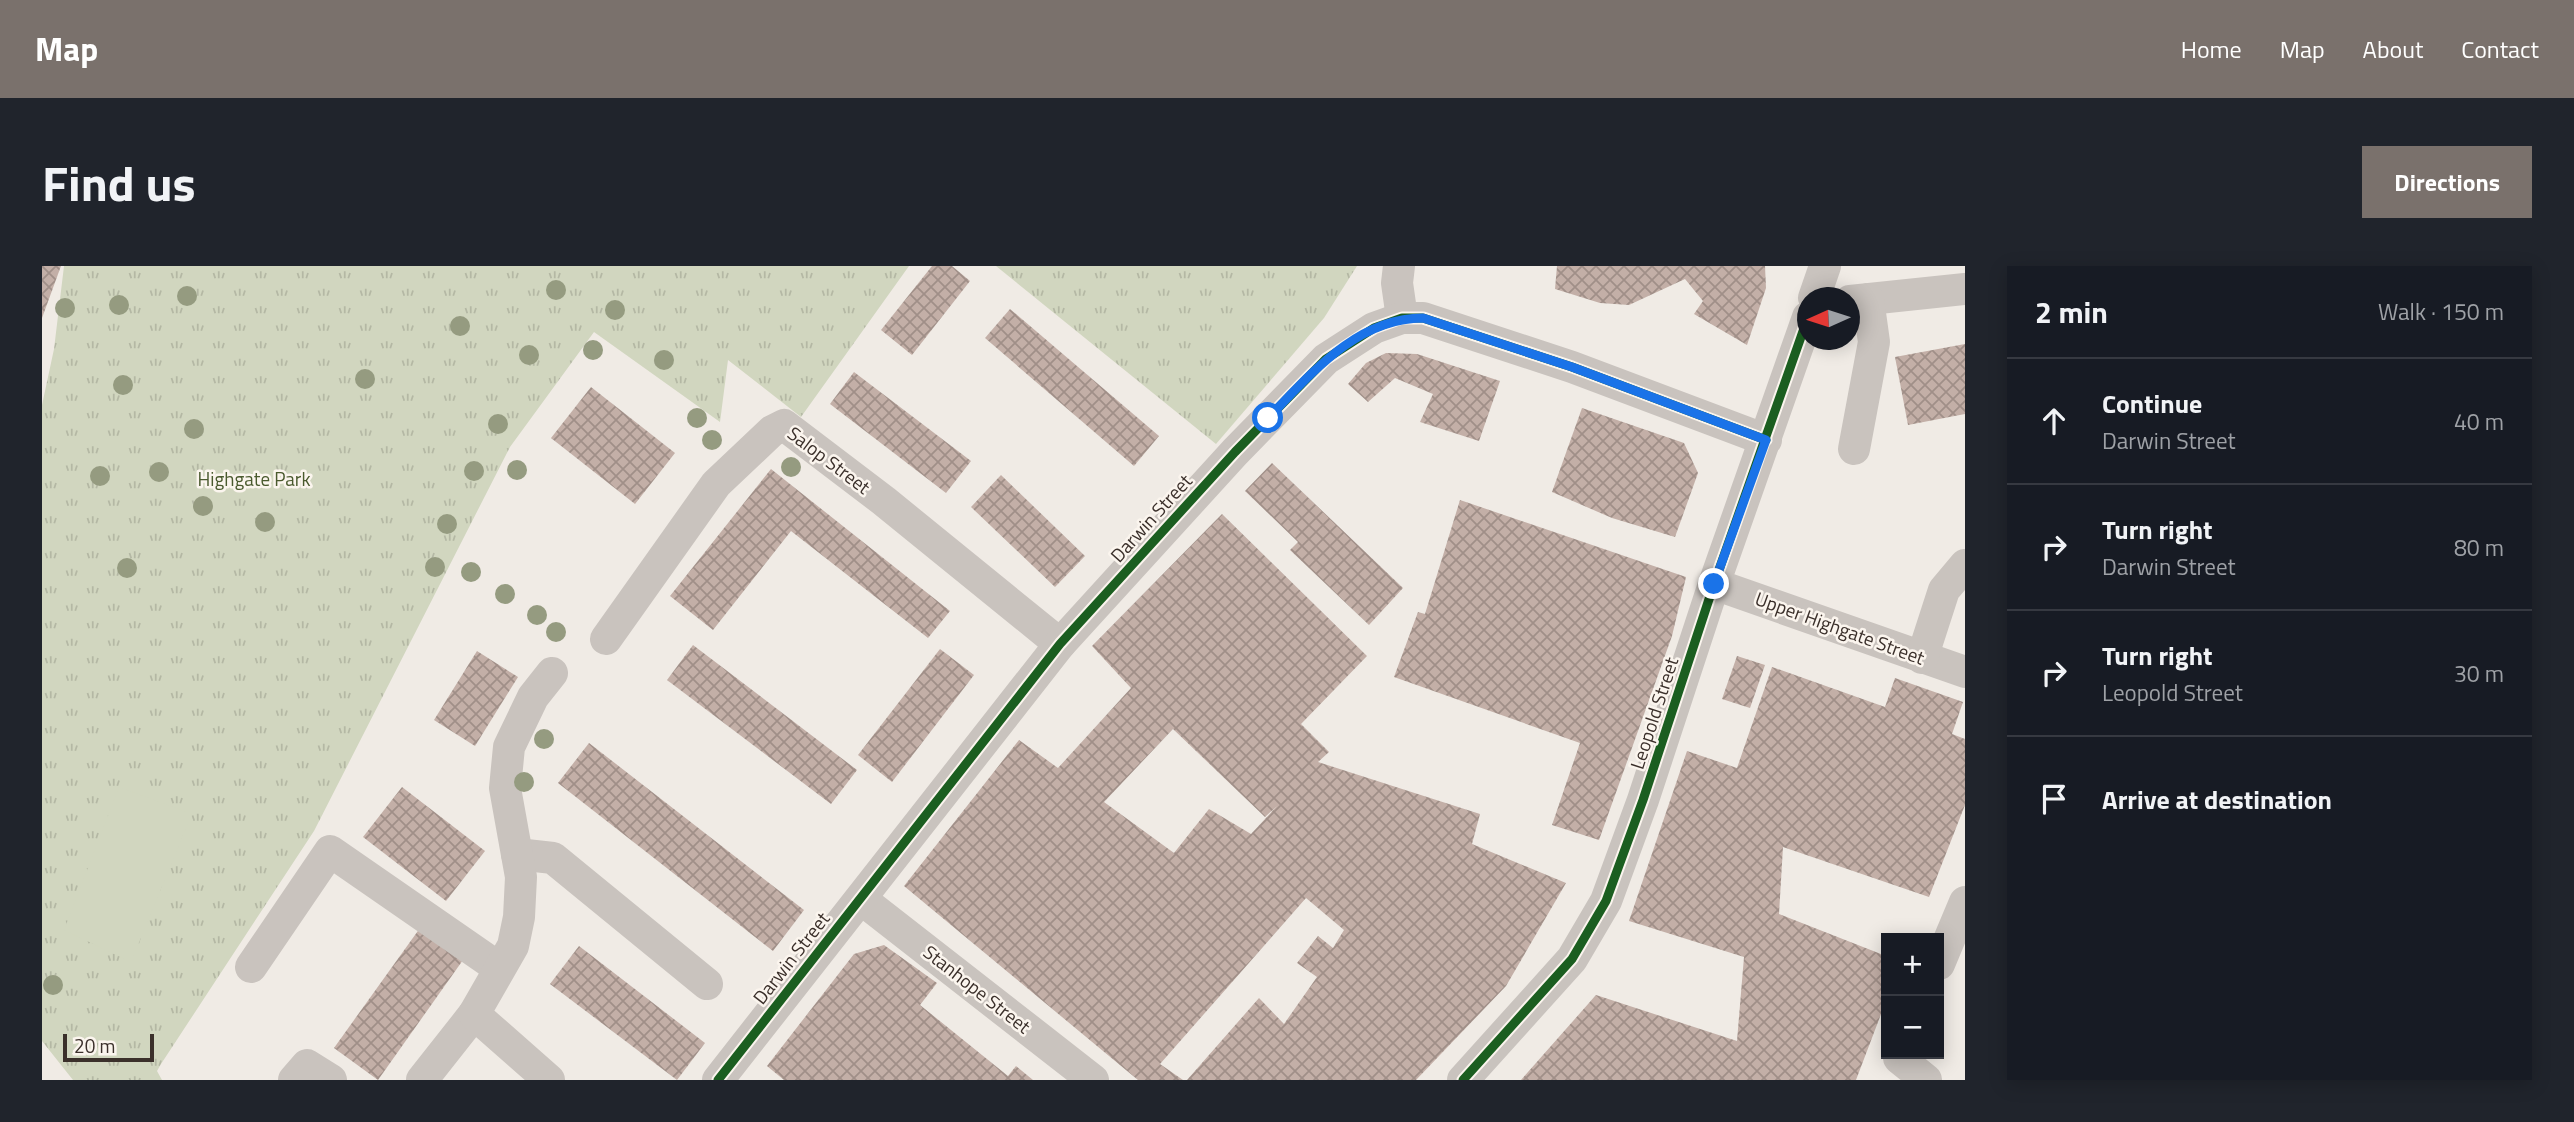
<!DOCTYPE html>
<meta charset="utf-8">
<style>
body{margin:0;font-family:"Titillium Web",sans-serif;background:#20242c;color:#f1f3f6}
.controls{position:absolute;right:21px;bottom:21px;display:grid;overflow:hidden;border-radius:0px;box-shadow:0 4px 18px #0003}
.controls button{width:63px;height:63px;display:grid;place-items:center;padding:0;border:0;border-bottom:2px solid #363941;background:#171b24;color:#f1f3f6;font:35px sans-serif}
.compass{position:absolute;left:1755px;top:21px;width:63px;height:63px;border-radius:50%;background:#171b24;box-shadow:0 4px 18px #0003;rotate:267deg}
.scale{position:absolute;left:21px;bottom:18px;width:91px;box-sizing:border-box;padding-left:7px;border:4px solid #3b302b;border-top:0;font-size:19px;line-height:24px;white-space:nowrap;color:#3b302b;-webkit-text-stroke:5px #fbf5ee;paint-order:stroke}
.stop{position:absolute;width:21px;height:21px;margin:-16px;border:5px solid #1a73e8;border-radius:50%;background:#fff}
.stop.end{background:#1a73e8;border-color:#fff;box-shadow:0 2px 7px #0008}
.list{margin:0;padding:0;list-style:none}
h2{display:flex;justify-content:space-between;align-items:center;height:91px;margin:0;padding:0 28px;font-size:30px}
h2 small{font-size:23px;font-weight:400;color:#9ea1a6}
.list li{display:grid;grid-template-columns:46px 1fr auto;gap:21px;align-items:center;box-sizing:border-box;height:126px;padding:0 28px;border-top:2px solid #363941}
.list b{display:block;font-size:26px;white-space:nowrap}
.list p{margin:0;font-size:23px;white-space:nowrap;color:#9ea1a6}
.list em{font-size:23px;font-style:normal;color:#9ea1a6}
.icon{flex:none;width:38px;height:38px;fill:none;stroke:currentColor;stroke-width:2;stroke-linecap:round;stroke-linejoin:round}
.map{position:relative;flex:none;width:1923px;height:814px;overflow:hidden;border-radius:0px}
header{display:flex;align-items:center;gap:42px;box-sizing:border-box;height:98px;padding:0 35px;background:#7a716c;color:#fff}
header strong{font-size:33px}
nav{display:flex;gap:38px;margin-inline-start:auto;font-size:24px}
.intro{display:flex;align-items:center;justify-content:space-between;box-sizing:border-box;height:168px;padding:0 42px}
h1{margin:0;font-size:49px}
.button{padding:18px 32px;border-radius:0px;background:#7a716c;color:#fff;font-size:24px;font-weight:700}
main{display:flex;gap:42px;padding:0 42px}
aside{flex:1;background:#171b24;border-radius:0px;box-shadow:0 4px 18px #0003}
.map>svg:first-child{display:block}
.grass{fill:url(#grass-tufts)}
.pitch{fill:#d1d6bf}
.building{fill:url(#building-cross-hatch);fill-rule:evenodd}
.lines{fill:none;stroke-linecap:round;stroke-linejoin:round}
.minor{stroke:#c9c3be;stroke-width:32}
.cycleway-casing{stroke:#fbf5ee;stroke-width:13}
.cycleway{stroke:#1b5e20;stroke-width:9}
.tree{fill:#959b80}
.route{stroke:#1a73e8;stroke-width:9}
.labels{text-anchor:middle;stroke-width:5;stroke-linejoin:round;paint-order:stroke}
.street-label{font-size:19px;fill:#3b302b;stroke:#fbf5ee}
.park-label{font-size:19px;fill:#4a5a2e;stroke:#fbf5ee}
</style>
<header>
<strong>Map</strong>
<nav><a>Home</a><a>Map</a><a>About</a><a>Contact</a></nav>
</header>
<div class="intro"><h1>Find us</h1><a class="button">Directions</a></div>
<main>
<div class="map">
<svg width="1923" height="814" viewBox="0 0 1923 814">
<defs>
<pattern id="grass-tufts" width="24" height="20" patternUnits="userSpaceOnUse" patternTransform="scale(1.75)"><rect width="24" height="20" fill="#d1d6bf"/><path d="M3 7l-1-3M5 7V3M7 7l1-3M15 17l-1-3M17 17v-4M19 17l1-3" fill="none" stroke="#b4b8a4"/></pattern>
<pattern id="building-cross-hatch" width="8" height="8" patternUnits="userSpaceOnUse" patternTransform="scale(1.75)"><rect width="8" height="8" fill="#c3afa7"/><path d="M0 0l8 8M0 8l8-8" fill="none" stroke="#a08f88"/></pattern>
</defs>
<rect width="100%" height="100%" fill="#f0ebe5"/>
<g class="grass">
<path d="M22 0H867L759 151 686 94 678 156 552 66 468 181 272 565 119 798 115 805 120 814H31L0 775V139L12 83Z"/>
<path d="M954 0H1315L1282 52 1174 178Z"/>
</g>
<path class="pitch" d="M77 521 150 548 89 696 22 664Z"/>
<g class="building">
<path d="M0 0H19L0 52Z"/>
<path d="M890 0H910L928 15 870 89 839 64Z"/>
<path d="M1515 0H1723L1724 22 1705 79 1652 48 1661 35 1643 13 1587 39 1558 37 1513 23Z"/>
<path d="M968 43 1117 170 1092 200 943 72Z"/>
<path d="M1923 78V148L1866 159 1853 91Z"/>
<path d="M1344 87 1375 88 1458 115 1437 175 1378 156 1391 128 1353 112 1326 136 1306 118 1324 97Z"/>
<path d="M812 106 929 195 904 227 788 138Z"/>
<path d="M549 121 633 187 593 238 509 172Z"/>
<path d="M1540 142 1642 177 1656 207 1633 271 1570 252 1510 226Z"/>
<path d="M1230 197 1361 322 1327 359 1248 284 1256 276 1203 225Z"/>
<path d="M729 203 908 345 886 372 749 265 671 364 628 330Z"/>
<path d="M959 209 1043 290 1013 321 929 241Z"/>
<path d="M1418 234 1644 311 1630 370 1557 574 1510 559 1538 477 1352 411 1376 346 1383 348Z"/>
<path d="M1180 248 1325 390 1259 458 1287 486 1276 496 1438 548 1430 578 1524 617 1464 720 1374 814H1145L1217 732 1242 758 1275 711 1255 697 1276 670 1291 682 1302 664 1264 632 1118 798 1141 814H1096L862 620 977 474 1016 502 1089 422 1050 380ZM1131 463 1223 551 1235 540 1209 568 1167 543 1132 587 1062 536Z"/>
<path d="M651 379 815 504 789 538 625 414Z"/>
<path d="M898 383 932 409 850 516 816 489Z"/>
<path d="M435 385 476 411 433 480 392 454Z"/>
<path d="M1695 390 1723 399 1708 442 1680 433Z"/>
<path d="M1730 401 1843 441 1853 412 1921 436 1910 468 1923 473V539L1887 631 1741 581 1737 648 1844 690V735L1814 814H1479L1554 729 1695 775 1702 691 1587 655 1645 485 1695 502Z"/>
<path d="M547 477 762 644 731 685 516 517Z"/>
<path d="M360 521 443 585 404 635 321 571Z"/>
<path d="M378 662 421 694 336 814 292 782Z"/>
<path d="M842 679 895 717 878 739 966 810 974 800 991 814H742L725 800 812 688Z"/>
<path d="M537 680 663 777 635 814 508 718Z"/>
</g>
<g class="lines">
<g class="minor">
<path d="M1357 0 1355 17 1360 52"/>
<path d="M1772 32 1783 0"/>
<path d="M1808 35 1923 23"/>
<path d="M1812 183 1832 76 1826 33"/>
<path d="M1672 318 1923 406"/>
<path d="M564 373 674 218 730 165 742 159 842 235 1018 378"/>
<path d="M1880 392 1902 324 1923 299"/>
<path d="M475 588 511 592 665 718"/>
<path d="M819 633 1051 814"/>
<path d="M1897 698 1923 636"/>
<path d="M209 701 288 585 457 702"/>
<path d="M1857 792 1884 814"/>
<path d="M252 814 265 799 289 814"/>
<path d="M380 814 432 748"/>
<path d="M507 814 432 748 471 680 477 651 479 611 463 522 467 481 491 431 510 407"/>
<path d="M676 814 1018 378 1193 186 1284 93 1332 62 1360 52H1381L1530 101 1724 174"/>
<path d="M1421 814 1530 693 1564 635 1601 534 1672 318 1766 51"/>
</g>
<g class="cycleway-casing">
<g id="cycleway">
<path d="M676 814 1018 378 1193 186 1284 93 1332 62 1360 52H1381L1530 101 1724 174"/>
<path d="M1421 814 1530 693 1564 635 1601 534 1672 318 1766 51"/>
</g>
</g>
<use href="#cycleway" class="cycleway"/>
</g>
<g class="tree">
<circle cx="514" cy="24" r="10"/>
<circle cx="145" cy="30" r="10"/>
<circle cx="77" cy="39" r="10"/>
<circle cx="23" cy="42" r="10"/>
<circle cx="573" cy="44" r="10"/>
<circle cx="418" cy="60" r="10"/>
<circle cx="551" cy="84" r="10"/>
<circle cx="487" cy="89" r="10"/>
<circle cx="622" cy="94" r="10"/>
<circle cx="323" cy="113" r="10"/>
<circle cx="81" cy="119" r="10"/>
<circle cx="655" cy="152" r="10"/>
<circle cx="456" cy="158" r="10"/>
<circle cx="152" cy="163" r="10"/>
<circle cx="670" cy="174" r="10"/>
<circle cx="749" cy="201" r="10"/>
<circle cx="475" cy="204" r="10"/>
<circle cx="432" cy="205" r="10"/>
<circle cx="117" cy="206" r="10"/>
<circle cx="58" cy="210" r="10"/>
<circle cx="161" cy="240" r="10"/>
<circle cx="223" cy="256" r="10"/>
<circle cx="405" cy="258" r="10"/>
<circle cx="393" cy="301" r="10"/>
<circle cx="85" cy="302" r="10"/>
<circle cx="429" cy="306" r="10"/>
<circle cx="463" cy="328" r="10"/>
<circle cx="495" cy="349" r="10"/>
<circle cx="514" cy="366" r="10"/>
<circle cx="502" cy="473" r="10"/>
<circle cx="482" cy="516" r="10"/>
<circle cx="11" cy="719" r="10"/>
</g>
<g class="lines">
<path class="route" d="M1226 152C1269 108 1315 52 1381 52L1530 101 1724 174 1672 318"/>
</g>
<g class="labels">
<g class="street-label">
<text transform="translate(787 194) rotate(37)" y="7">Salop Street</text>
<text transform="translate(1109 252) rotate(-48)" y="7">Darwin Street</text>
<text transform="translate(1798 362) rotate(20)" y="7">Upper Highgate Street</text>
<text transform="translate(1612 447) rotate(-72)" y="7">Leopold Street</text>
<text transform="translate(749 692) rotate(-52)" y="7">Darwin Street</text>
<text transform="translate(935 723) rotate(38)" y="7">Stanhope Street</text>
</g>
<g class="park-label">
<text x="212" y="220">Highgate Park</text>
</g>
</g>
</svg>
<div class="controls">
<button>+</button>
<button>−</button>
</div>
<svg class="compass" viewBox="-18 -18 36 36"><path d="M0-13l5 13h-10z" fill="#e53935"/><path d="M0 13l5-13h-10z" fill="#9ea1a6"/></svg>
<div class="scale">20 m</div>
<div class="stop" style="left:1226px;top:152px"></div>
<div class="stop end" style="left:1672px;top:318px"></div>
</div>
<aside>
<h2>2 min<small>Walk · 150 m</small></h2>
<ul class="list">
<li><svg class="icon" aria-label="ahead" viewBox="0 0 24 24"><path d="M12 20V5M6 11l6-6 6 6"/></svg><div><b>Continue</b><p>Darwin Street</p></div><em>40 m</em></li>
<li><svg class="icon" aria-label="right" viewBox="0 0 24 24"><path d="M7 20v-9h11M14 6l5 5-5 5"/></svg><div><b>Turn right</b><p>Darwin Street</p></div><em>80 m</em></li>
<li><svg class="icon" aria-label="right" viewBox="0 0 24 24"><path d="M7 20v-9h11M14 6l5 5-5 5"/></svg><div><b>Turn right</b><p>Leopold Street</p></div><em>30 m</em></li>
<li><svg class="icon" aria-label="arrive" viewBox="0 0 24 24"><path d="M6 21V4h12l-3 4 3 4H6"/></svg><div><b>Arrive at destination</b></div></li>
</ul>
</aside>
</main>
